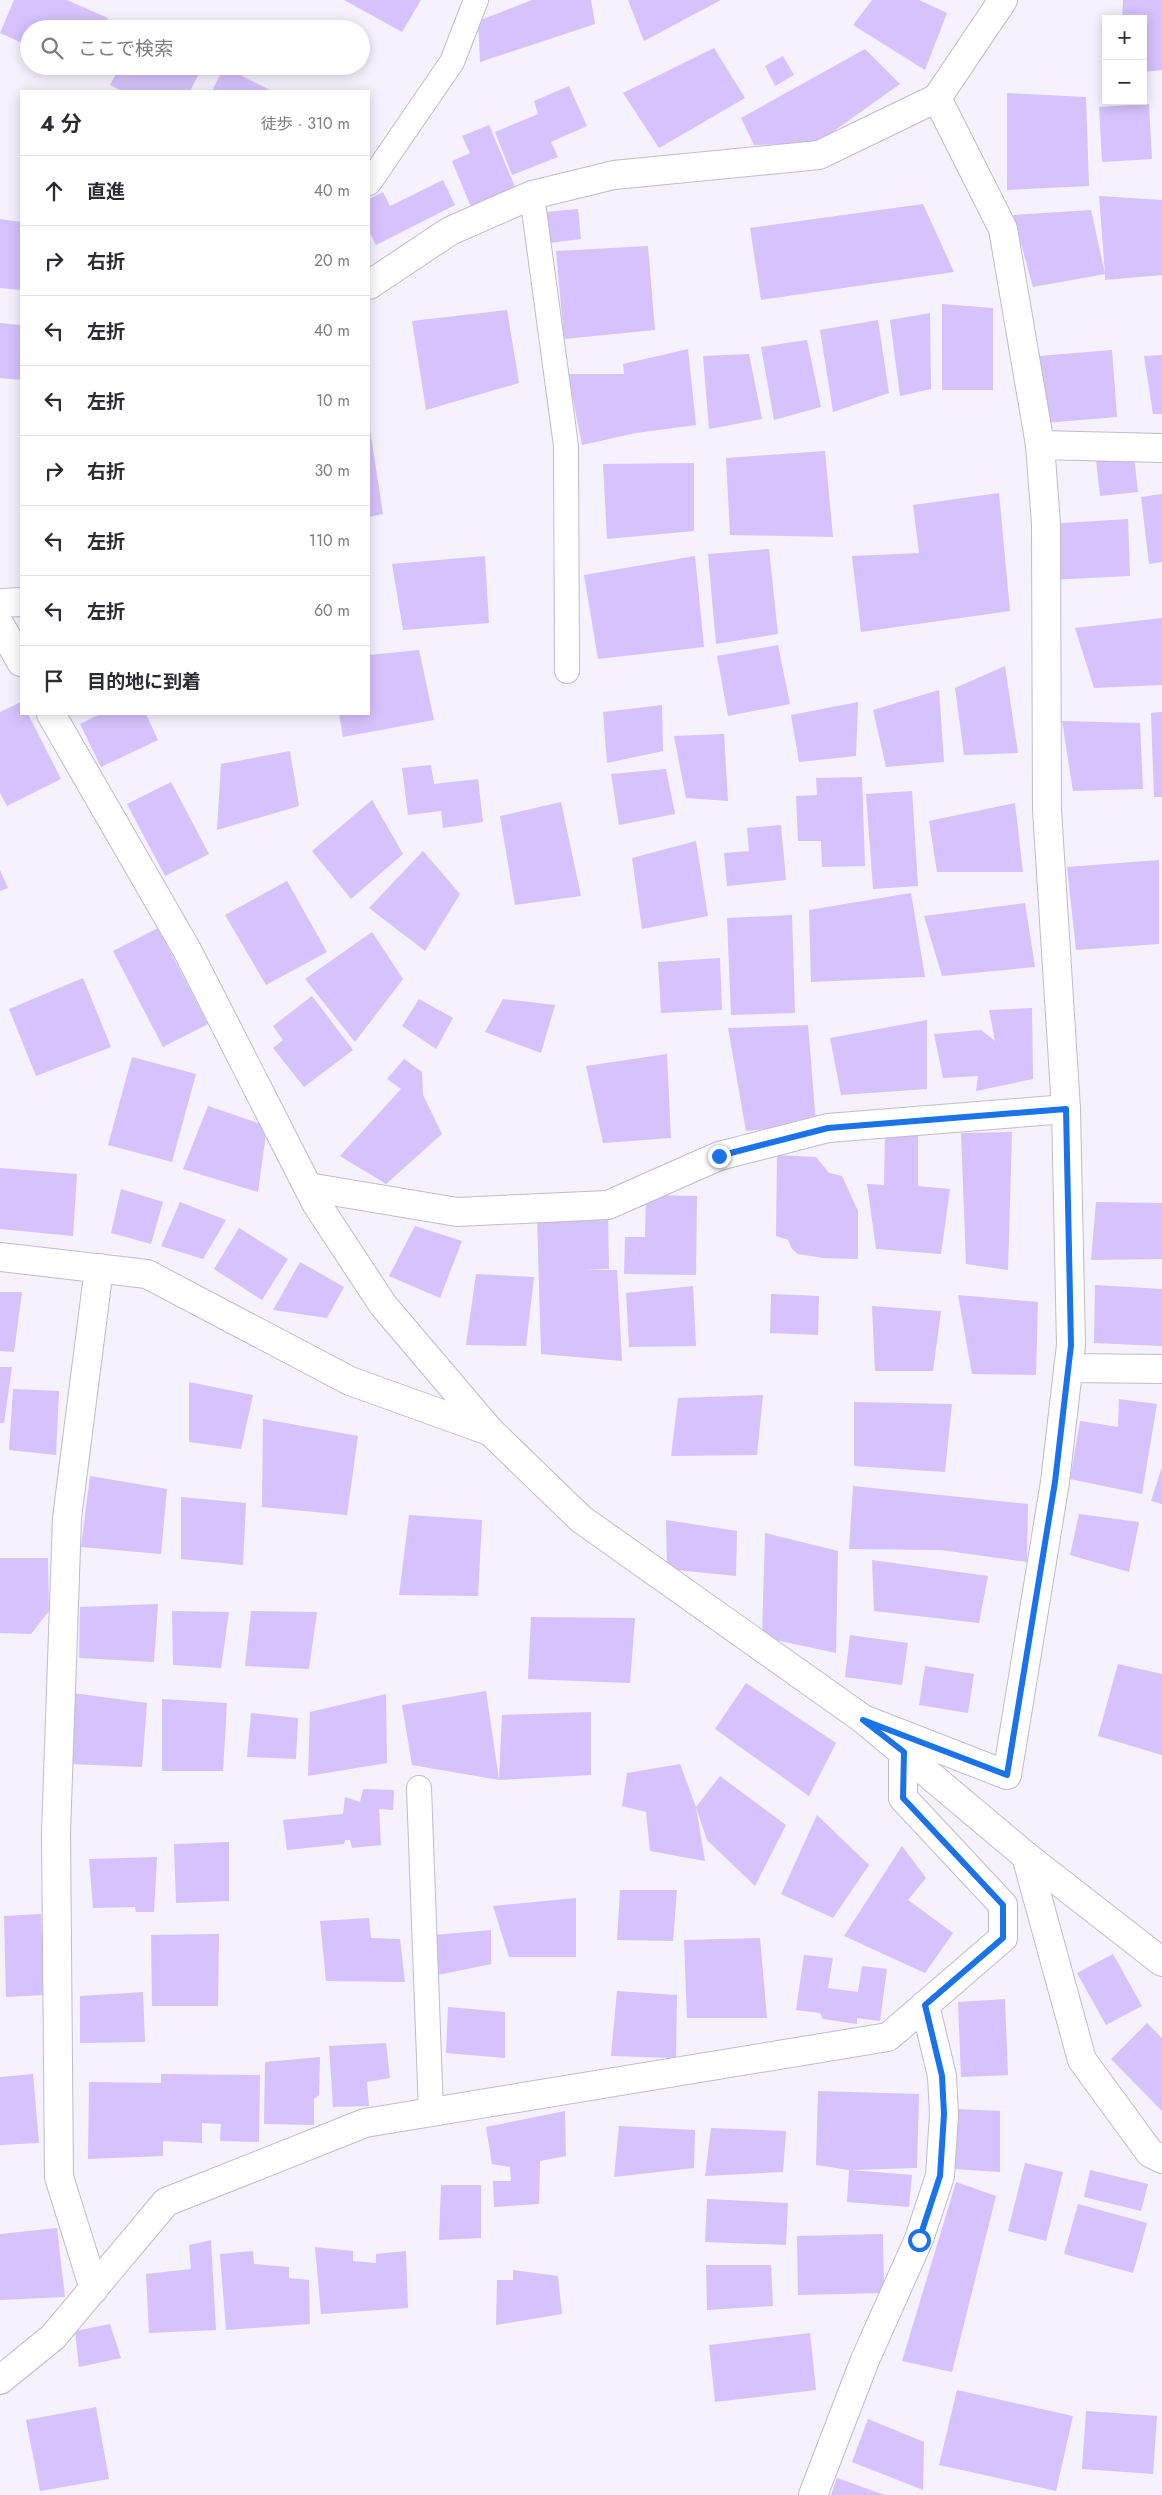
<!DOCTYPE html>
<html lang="ja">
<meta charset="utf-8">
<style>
body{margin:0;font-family:Jost,"Noto Sans JP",sans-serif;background:#f7f7f7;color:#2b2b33}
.controls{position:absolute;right:15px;top:15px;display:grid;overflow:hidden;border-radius:0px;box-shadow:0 2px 12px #0003}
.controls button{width:45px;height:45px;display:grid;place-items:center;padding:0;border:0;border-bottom:1px solid #e1e1e2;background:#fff;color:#2b2b33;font:25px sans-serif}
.stop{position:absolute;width:15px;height:15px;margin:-11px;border:4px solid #1a73e8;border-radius:50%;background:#fff}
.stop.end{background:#1a73e8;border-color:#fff;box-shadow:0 1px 5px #0008}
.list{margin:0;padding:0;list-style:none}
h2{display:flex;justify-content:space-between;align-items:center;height:65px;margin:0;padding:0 20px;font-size:21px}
h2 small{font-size:16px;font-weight:400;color:#7c7c81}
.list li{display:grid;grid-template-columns:32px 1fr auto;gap:15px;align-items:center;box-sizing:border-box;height:70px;padding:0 20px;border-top:1px solid #e1e1e2}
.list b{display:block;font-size:19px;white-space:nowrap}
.list em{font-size:16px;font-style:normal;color:#7c7c81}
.icon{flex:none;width:28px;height:28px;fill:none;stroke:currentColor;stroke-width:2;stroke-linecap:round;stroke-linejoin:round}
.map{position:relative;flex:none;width:1162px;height:2495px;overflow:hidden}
.search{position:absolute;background:#fff;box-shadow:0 2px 12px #0003;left:20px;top:20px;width:350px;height:55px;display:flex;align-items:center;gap:12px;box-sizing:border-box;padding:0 18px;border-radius:28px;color:#7c7c81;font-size:19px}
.panel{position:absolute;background:#fff;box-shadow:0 2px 12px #0003;left:20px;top:90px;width:350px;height:625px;border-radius:0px}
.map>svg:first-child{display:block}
.building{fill:#d6c2fc}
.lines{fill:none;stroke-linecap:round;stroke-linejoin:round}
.lane-casing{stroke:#c0bcc8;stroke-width:26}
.street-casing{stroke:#c0bcc8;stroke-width:30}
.lane{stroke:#fff;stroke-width:24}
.street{stroke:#fff;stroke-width:28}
.route{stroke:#1a73e8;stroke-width:6}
</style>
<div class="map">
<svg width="1162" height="2495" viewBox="0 0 1162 2495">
<rect width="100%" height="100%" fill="#f5f1fd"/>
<g class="building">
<path d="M14 0H67L108 18 104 29H29V46L0 33Z"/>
<path d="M344 0H421L402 32Z"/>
<path d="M532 0H591L595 24 480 62 478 21Z"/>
<path d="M628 0H721L644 41Z"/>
<path d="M872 0H919L947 13 925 70 853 25Z"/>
<path d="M1123 0H1162V70L1143 72V19H1122Z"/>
<path d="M714 48 745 98 659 148 623 93Z"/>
<path d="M865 49 900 84 817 143 754 145 741 118Z"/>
<path d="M783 56 794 75 775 86 765 66Z"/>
<path d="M120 66H203L190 91H122L110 85Z"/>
<path d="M224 67 272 91H212Z"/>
<path d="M569 86 587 126 551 142 558 157 512 175 495 132 538 114 534 101Z"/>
<path d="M1007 93 1086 97 1089 186 1007 190Z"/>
<path d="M1149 104 1152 159 1102 162 1099 107Z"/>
<path d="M489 125 516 189 471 207 452 161 470 153 462 136Z"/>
<path d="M443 180 455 205 376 245 369 231V199L383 192 390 206Z"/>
<path d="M1099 196 1162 200V275L1105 280V274L1033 287 1013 215 1091 210 1105 274Z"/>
<path d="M923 204 954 272 761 300 750 228Z"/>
<path d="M578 209 581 239 549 243 546 212Z"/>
<path d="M0 219 21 222V290L0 288Z"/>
<path d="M648 246 655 330 564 339 556 251Z"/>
<path d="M942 304 993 308V390H942Z"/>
<path d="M507 310 519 383 426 410 412 321Z"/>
<path d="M930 313 931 389 900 396 890 320Z"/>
<path d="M878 320 889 393 833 412 820 330Z"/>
<path d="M0 323 21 325V380L0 378Z"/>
<path d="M807 340 821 407 774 420 761 347Z"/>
<path d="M688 349 696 425 636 433 582 445 568 374H624L623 364Z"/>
<path d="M1112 350 1117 417 1045 423 1039 356Z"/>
<path d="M749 354 762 419 709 429 703 356Z"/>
<path d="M1162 355V414H1153L1144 356Z"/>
<path d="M369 423 383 514 369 517Z"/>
<path d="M825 451 833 537 730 535 726 458Z"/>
<path d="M1134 457 1138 492 1100 496 1096 460Z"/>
<path d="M694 463V531L607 539 603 464Z"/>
<path d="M999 493 1010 611 861 632 852 556 919 553 913 505Z"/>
<path d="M1162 494V562L1149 564 1141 497Z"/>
<path d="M1128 519 1130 576 1049 580 1046 524Z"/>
<path d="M769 549 778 634 716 644 708 554Z"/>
<path d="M485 556 489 623 403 630 392 564Z"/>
<path d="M695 556 704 647 598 659 584 575Z"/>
<path d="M1162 618V685L1094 688 1075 628Z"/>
<path d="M778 645 790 704 728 716 717 656Z"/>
<path d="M419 650 434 720 343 737 339 714H369V655Z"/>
<path d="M1005 666 1018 753 964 755 955 688Z"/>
<path d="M939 690 944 762 886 767 873 710Z"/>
<path d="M21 702V714H28L61 779 7 806 0 793V712Z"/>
<path d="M858 702 856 756 799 762 791 715Z"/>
<path d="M662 705 663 751 607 763 603 712Z"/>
<path d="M1162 712V797H1154L1151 713Z"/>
<path d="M100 714H146L158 740 101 767 80 724Z"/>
<path d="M1062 721 1140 723 1143 789 1073 791Z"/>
<path d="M724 734 728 801 686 798 674 736Z"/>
<path d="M290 751 299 806 217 830 221 764Z"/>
<path d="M431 765 434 784 478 779 483 822 443 828 441 811 408 815 402 768Z"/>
<path d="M666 769 675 814 619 825 611 774Z"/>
<path d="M862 777 865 866 822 867 821 841H798L796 796 817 795 816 778Z"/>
<path d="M171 782 209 854 165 876 127 804Z"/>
<path d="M912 791 918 886 873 889 866 794Z"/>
<path d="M372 800 403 854 351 899 312 851Z"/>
<path d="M561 802 581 896 515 905 500 816Z"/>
<path d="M1015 803 1023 872H937L929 821Z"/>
<path d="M781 825 786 880 727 886 724 853 749 851 747 828Z"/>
<path d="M696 841 708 916 642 929 632 858Z"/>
<path d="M423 851 460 894 425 951 369 908Z"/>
<path d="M1159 860V944L1076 950 1067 867Z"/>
<path d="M0 870 8 888 0 891Z"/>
<path d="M287 881 327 952 266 985 225 915Z"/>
<path d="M911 893 925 977 811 982 809 910Z"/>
<path d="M1025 903 1035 967 942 976 924 916Z"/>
<path d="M792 915 795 1013 731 1015 727 918Z"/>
<path d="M158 928 208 1024 163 1047 113 951Z"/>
<path d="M372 932 403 979 355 1042 305 979Z"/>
<path d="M720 958 722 1010 661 1013 658 962Z"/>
<path d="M83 978 111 1047 36 1076 9 1009Z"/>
<path d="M312 996 353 1050 304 1087 273 1048 283 1040 273 1026Z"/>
<path d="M419 999 453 1018 436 1049 402 1026Z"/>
<path d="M503 999 555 1005 541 1053 485 1032Z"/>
<path d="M1032 1008 1033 1079 976 1091 978 1076 943 1078 934 1034 981 1030 995 1041 989 1010Z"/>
<path d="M927 1020V1089L841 1095 830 1038Z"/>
<path d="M808 1025 816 1124 746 1131 728 1028Z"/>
<path d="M667 1054 671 1138 603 1143 586 1066Z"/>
<path d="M132 1057 196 1074 172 1162 108 1145Z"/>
<path d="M404 1059 422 1072 423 1095 442 1134 386 1184 340 1156 401 1089 387 1079Z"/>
<path d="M208 1106 267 1126 258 1192 183 1169Z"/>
<path d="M1012 1132 1008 1270 966 1264 961 1133Z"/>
<path d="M885 1133 918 1134V1186L950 1189 941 1254 876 1249 867 1184 884 1185Z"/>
<path d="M777 1155 816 1157 829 1173 842 1176 858 1211V1259L823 1258 798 1254 792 1249 788 1240 776 1236Z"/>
<path d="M0 1168 77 1174 73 1236 0 1229Z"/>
<path d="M121 1189 163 1202 151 1244 111 1233Z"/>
<path d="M646 1195 697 1196 696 1275 624 1274 625 1237H645Z"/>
<path d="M180 1202 226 1220 203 1259 161 1246Z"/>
<path d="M1096 1202 1162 1203V1259L1091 1260Z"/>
<path d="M537 1217H608L609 1269 585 1270H617L622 1361 541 1354Z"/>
<path d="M415 1226 462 1241 440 1298 389 1276Z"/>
<path d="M239 1228 288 1259 262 1300 214 1269Z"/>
<path d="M300 1262 344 1287 327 1318 273 1310Z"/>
<path d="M476 1274 534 1277 526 1346 466 1345Z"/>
<path d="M1095 1285 1162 1289V1346L1094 1343Z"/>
<path d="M693 1286 696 1346 629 1347 626 1293Z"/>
<path d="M0 1292H22L14 1352 0 1351Z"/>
<path d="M771 1294 819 1296 818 1335 770 1333Z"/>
<path d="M958 1295 1038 1302 1036 1375 972 1374Z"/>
<path d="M872 1306 941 1311 933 1371H875Z"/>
<path d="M0 1367H12L4 1423H0Z"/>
<path d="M189 1382 253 1395 241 1449 189 1442Z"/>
<path d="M13 1389 59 1391 56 1455 9 1450Z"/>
<path d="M763 1395 757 1455 671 1456 678 1398Z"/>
<path d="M1119 1399 1157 1404 1142 1494 1070 1479 1080 1421 1118 1427Z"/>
<path d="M854 1402 952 1404 945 1472 854 1466Z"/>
<path d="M263 1419 358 1436 347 1515 262 1507Z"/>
<path d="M1162 1467V1504L1151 1501Z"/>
<path d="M90 1476 167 1489 161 1554 81 1547Z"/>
<path d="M853 1486 1028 1504 1027 1562 941 1550 849 1549Z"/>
<path d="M181 1497 246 1503 243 1565 181 1559Z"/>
<path d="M1079 1514 1139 1522 1129 1572 1070 1555Z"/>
<path d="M409 1515 482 1520 478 1596 399 1595Z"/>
<path d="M666 1520 737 1531 736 1576 667 1569Z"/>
<path d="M765 1533 838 1551 836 1653 762 1637Z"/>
<path d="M0 1558H48L49 1611 31 1634 0 1633Z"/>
<path d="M872 1560 988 1576 979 1623 874 1611Z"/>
<path d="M158 1604 154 1662 79 1658 80 1607Z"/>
<path d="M172 1611 229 1612 221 1668 173 1665Z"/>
<path d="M251 1611 317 1612 309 1669 245 1666Z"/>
<path d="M531 1617 635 1618 630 1683 528 1679Z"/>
<path d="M850 1635 908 1643 902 1685 845 1677Z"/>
<path d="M1118 1664 1162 1674V1755L1098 1736Z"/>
<path d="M925 1666 974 1674 968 1713 919 1705Z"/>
<path d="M746 1683 836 1743 809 1796 715 1729Z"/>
<path d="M486 1691 499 1780 412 1765 402 1705Z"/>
<path d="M73 1693 147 1703 142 1767 69 1764Z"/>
<path d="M386 1694 387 1763 308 1776 310 1712Z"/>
<path d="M162 1699 227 1703 223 1771H162Z"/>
<path d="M591 1712V1775L499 1780 502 1715Z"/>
<path d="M251 1713 298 1718 296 1759 247 1757Z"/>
<path d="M680 1764 696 1807 705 1861 650 1851 646 1812 622 1806 627 1773Z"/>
<path d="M720 1776 786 1825 755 1886 707 1840 696 1807Z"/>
<path d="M363 1789 394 1790 393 1810 379 1809 381 1845 352 1848 350 1840H345L344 1844 287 1850 283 1820 343 1814 345 1797 360 1802Z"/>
<path d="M817 1815 869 1865 833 1918 781 1894Z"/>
<path d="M229 1842V1901L176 1903 174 1844Z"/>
<path d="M902 1846 926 1878 908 1900 953 1933 925 1973 844 1936Z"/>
<path d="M157 1857 154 1912H136L135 1907 93 1908 89 1859Z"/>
<path d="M620 1890H677L673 1941 617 1940Z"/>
<path d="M576 1898V1957H509L493 1906Z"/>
<path d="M41 1914 44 1995 6 1997 4 1916Z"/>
<path d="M369 1918 371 1938 400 1939 405 1982 326 1981 320 1921Z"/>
<path d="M491 1930V1964L433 1976 434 1935Z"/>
<path d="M219 1934 218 2006H152L151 1935Z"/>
<path d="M760 1938 767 2018H687L684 1940Z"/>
<path d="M1113 1954 1142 2006 1106 2025 1077 1973Z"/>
<path d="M804 1955 833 1958 828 1988 858 1992 862 1966 887 1969 880 2021 857 2018V2024L823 2019 820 2013 796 2010Z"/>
<path d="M617 1991 677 1995 676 2058 611 2056Z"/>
<path d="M143 1992 145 2042 80 2043V1996Z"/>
<path d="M1005 1999 1008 2075 961 2077 958 2002Z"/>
<path d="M448 2007 505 2012V2058L446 2053Z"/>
<path d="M1147 2023 1162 2038V2111L1111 2059Z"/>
<path d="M386 2043 390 2078 367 2082 369 2106 333 2107 329 2046Z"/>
<path d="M320 2057 319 2095 314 2099V2125L264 2124 265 2062Z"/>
<path d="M33 2074 39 2143 0 2145V2077Z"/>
<path d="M161 2074 260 2075 259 2142 220 2141 221 2124 202 2123V2143L163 2141V2156L88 2159 89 2082 161 2083Z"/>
<path d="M818 2091 919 2094 917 2168 851 2170 912 2175 909 2207 847 2202 849 2170 816 2165Z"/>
<path d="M957 2109 1000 2111V2172L954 2169Z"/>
<path d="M565 2111 566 2156 540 2161 539 2204 494 2207 493 2181H511L510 2167 492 2164 486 2127Z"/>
<path d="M619 2126 695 2130 694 2168 614 2177Z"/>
<path d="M711 2128 786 2131 783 2172 705 2176Z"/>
<path d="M1025 2163 1063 2172 1046 2241 1008 2231Z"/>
<path d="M1090 2170 1148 2184 1141 2211 1084 2197Z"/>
<path d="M956 2182 996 2196 952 2372 902 2361Z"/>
<path d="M441 2185H481V2238L439 2240Z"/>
<path d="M707 2199 788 2203 786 2245 705 2242Z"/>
<path d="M1078 2204 1147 2223 1133 2273 1064 2254Z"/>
<path d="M57 2228 65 2297 0 2300V2234Z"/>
<path d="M883 2234 884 2293 798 2295 797 2236Z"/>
<path d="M211 2240 216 2330 149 2333 146 2274 191 2269 189 2245Z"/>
<path d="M315 2247 353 2251V2261L376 2263V2254L406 2251 408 2308 321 2314Z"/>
<path d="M253 2251 254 2264 289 2267V2278L309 2280 310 2324 226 2330 220 2254Z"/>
<path d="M706 2265H771L773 2306 707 2310Z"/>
<path d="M513 2270 558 2276 562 2314 496 2325 497 2280H513Z"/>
<path d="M110 2324 121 2358 79 2367 75 2331Z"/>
<path d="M810 2333 816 2390 715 2402 709 2345Z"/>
<path d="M957 2390 1073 2416 1056 2491 939 2465Z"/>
<path d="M96 2407 109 2479 40 2491 26 2420Z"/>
<path d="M1086 2411 1157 2416 1153 2474 1082 2469Z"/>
<path d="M868 2419 924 2442 923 2490 852 2462Z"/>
<path d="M837 2478 885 2495H831Z"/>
</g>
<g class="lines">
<g class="lane-casing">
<g id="lane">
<path d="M369 183 452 62 476 0"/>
<path d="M532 195 566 446 567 671"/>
<path d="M419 1788 431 2112"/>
</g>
</g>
<g class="street-casing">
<g id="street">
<path d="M369 285 450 231 532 195 614 175 819 155 937 98 1003 0"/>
<path d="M1040 445 1162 448"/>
<path d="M0 603 21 602"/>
<path d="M0 625 21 662"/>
<path d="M51 714 187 950 316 1203 383 1305 490 1431 581 1519 863 1719 1026 1856 1162 1962"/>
<path d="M308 1187 457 1212 608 1205 719 1156 828 1128 1066 1109"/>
<path d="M0 1257 147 1274 350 1381 489 1431"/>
<path d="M1068 1368 1162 1369"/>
<path d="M863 1719 1007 1775 1055 1482 1071 1345 1066 1109 1047 810 1046 524 1040 445 1003 229 937 98"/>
<path d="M1026 1856 1082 2060 1150 2153 1162 2159"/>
<path d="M94 2289 59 2177 56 1833 67 1518 99 1268"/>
<path d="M0 2380 53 2337 166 2202 365 2123 888 2037 1003 1938V1905L903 1798V1752"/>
<path d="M813 2495 865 2360 919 2239 940 2176 944 2114 942 2076 925 2005"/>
</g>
</g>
<use href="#lane" class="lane"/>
<use href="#street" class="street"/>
</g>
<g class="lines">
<path class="route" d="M719 1156 828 1128 1066 1109 1071 1345 1055 1482 1007 1775 863 1720 904 1752 903 1798 1003 1905V1938L925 2005 942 2076 944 2114 940 2176 919 2240"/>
</g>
</svg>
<div class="controls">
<button>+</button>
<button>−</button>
</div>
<div class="stop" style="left:919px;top:2240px"></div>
<div class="stop end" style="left:719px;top:1156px"></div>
<div class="search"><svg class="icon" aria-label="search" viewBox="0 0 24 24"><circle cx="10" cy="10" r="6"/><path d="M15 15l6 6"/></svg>ここで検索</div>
<section class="panel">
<h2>4 分<small>徒歩 · 310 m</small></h2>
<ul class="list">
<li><svg class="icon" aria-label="ahead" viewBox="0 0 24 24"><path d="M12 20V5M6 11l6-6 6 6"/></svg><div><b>直進</b></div><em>40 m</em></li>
<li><svg class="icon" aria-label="right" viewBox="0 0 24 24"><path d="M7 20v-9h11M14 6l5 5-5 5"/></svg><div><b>右折</b></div><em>20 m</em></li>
<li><svg class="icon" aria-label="left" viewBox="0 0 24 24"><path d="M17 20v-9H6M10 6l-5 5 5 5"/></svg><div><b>左折</b></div><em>40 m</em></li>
<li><svg class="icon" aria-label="left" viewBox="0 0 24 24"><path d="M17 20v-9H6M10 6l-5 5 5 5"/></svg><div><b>左折</b></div><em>10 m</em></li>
<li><svg class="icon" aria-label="right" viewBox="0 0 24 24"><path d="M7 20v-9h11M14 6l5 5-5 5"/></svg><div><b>右折</b></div><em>30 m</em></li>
<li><svg class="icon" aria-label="left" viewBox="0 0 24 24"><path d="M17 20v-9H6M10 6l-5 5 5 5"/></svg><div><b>左折</b></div><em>110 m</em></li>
<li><svg class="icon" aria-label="left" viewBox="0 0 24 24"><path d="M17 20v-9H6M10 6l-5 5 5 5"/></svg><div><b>左折</b></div><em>60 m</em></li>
<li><svg class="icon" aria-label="arrive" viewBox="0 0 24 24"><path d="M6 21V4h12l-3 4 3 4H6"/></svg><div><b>目的地に到着</b></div></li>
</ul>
</section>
</div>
